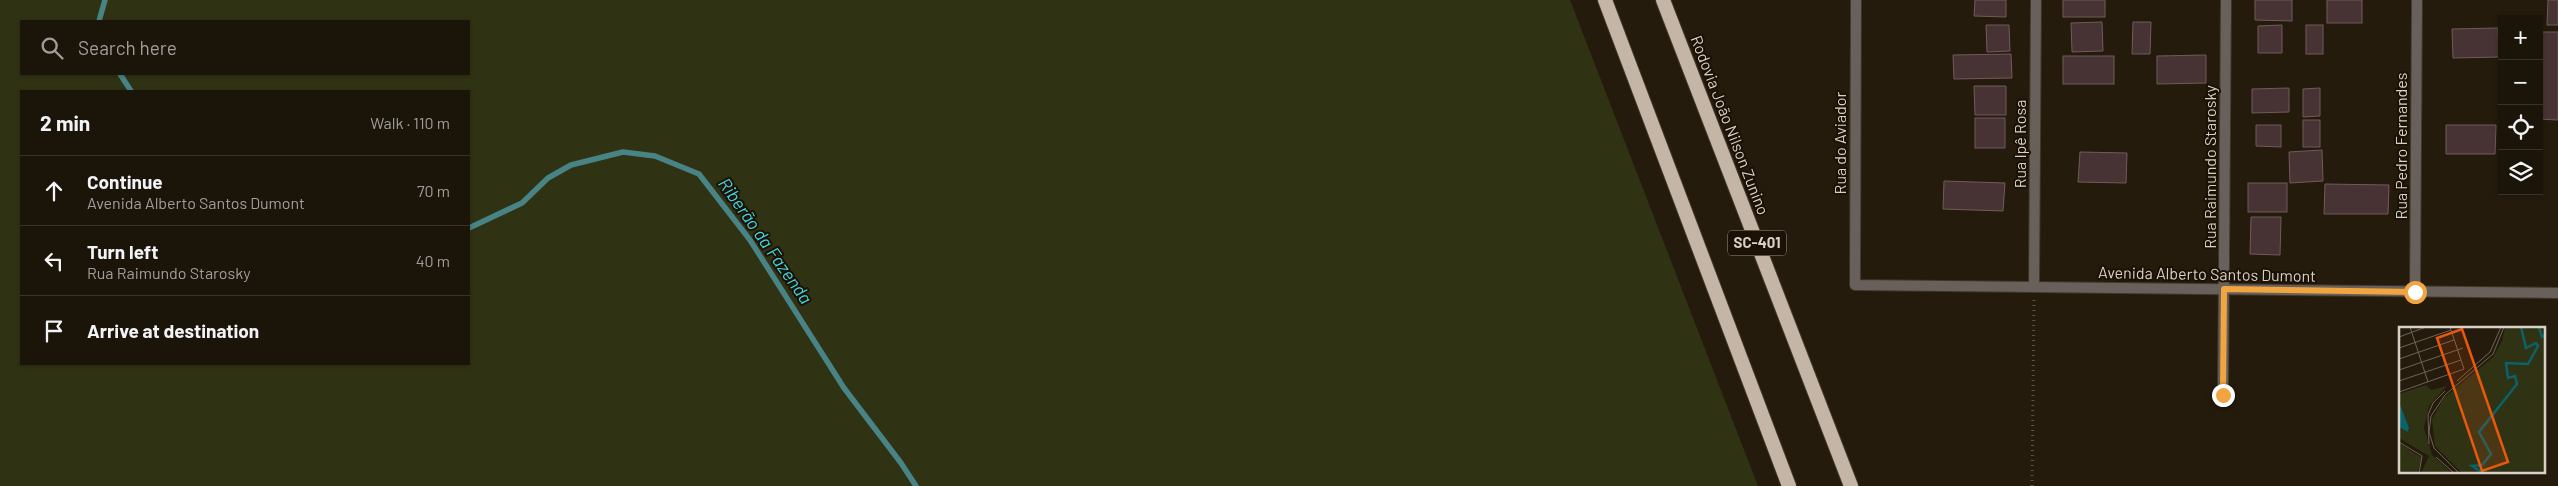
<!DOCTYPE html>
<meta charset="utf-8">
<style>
body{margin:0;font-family:Barlow,sans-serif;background:#282117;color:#f1f3f6}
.controls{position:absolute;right:15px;top:15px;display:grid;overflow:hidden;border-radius:0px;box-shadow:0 1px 4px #0004}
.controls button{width:45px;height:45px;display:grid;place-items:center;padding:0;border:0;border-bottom:1px solid #39332a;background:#1b1409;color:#f1f3f6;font:25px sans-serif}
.stop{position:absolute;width:15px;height:15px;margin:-11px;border:4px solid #f1a540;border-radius:50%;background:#fff}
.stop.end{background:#f1a540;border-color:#fff;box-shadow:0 1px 5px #0008}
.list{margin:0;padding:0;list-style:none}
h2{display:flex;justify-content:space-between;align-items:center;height:65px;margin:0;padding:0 20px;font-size:21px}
h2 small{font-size:16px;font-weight:400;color:#a09e9c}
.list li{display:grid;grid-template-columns:32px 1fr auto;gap:15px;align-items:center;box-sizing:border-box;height:70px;padding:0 20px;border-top:1px solid #39332a}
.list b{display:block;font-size:19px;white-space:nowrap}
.list p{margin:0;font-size:16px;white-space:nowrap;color:#a09e9c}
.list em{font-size:16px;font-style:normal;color:#a09e9c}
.icon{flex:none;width:28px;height:28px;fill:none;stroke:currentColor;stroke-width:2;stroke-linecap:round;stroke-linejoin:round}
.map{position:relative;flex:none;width:2558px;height:486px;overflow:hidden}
.search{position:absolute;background:#1b1409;box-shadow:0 1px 4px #0004;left:20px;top:20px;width:450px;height:55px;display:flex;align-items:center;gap:12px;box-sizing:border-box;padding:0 18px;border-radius:0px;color:#a09e9c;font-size:19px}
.panel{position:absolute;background:#1b1409;box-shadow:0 1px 4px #0004;left:20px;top:90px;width:450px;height:275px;border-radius:0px}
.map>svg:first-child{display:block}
.green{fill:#303214;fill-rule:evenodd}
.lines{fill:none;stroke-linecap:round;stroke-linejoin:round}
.stream{stroke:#488386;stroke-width:5.5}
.building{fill:#473333;stroke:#715b5a}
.minor-casing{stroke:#41382a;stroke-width:12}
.trunk-casing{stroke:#41382a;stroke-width:16}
.path{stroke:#5c5447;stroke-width:3;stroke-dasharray:1 4;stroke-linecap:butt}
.minor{stroke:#68615b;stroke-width:10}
.trunk{stroke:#c4b5a6;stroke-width:14}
.route{stroke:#f1a540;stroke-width:6}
.labels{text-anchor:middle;stroke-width:4;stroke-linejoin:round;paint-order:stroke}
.shield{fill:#1b1104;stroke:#9f978d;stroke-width:1}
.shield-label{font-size:15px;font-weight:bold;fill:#d8d1c8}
.street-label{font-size:16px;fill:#d8d1c8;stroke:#1b1104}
.water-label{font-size:18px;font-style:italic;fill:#3fd6e6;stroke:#1b1104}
.inset-river{fill:none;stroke:#0a626a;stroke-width:2.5}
.inset-road{fill:none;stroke:#6c6457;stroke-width:1}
.view{fill:#e8590c;fill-opacity:0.15;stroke:#e8590c;stroke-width:2.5}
.inset-edge{fill:none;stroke:#d8d1c8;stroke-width:2.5}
</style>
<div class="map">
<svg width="2558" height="486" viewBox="0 0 2558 486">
<rect width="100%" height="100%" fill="#241b0c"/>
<path class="green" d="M0 0H1570L1758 486H0ZM21 21H469V74H21ZM21 91H469V364H21Z"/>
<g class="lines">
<g class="stream">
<path d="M99 21 105 0"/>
<path d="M120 74 131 91"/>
<path d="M469 228 522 203 548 178 571 165 623 152 655 156 699 174 750 240 844 388 901 463 916 486"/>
</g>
</g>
<g class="building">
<path d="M1975 0H2006V17L1974 16Z"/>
<rect x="2063" y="0" width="42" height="17"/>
<path d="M2255 0H2292V21L2255 20Z"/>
<rect x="2327" y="0" width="35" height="23"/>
<path d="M2548 0H2558V25H2547Z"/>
<path d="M2102 22 2103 51 2072 52 2071 23Z"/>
<path d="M2133 22H2151L2150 54H2132Z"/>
<path d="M1986 25H2009L2010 51 1987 52Z"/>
<path d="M2282 25V53H2258V26Z"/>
<rect x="2306" y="25" width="17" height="29"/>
<path d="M2498 28 2499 57 2453 58 2452 29Z"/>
<path d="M2539 32H2558V120L2539 119Z"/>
<path d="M2011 54 2012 78 1954 79 1953 55Z"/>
<path d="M2206 55V83L2157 84V56Z"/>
<rect x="2063" y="56" width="51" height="28"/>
<path d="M1974 86H2006V115H1975Z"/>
<path d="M2289 88V112L2252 113V89Z"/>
<path d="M2320 88V116L2303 117V89Z"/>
<rect x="1975" y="118" width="30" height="30"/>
<rect x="2303" y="120" width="17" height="27"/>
<path d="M2256 125H2281V147L2256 146Z"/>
<path d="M2446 125H2496L2495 154H2446Z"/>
<path d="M2322 150 2323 181 2290 183 2289 152Z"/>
<path d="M2080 152 2127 153 2126 183 2078 182Z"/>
<path d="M1944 181 2005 183 2003 211 1943 209Z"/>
<rect x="2248" y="183" width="39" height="29"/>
<path d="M2325 184 2389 185 2388 214H2324Z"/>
<path d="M2251 217H2281L2280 255 2250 254Z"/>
</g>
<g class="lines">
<g class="minor-casing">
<g id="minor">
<path d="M1856 0 1855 285 2558 293"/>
<path d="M2034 287 2036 0"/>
<path d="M2415 292 2417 0"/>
<path d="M2223 395 2226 0"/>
</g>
</g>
<g class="trunk-casing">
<g id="trunk">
<path d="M1605 0 1789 486"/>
<path d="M1663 0 1851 486"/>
</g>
</g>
<path class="path" d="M2032 486 2034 299"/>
<use href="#minor" class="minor"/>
<use href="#trunk" class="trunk"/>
</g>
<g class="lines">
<path class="route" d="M2223 395 2224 289 2415 292"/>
</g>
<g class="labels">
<rect class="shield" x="1728" y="230.5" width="58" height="25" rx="4"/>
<g class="shield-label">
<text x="1757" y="248">SC-401</text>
</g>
<g class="street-label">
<text transform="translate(1730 125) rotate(69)" y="6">Rodovia João Nilson Zunino</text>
<text transform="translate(1840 143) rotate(-90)" y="6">Rua do Aviador</text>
<text transform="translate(2020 144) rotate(-90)" y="6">Rua Ipê Rosa</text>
<text transform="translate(2401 146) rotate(-90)" y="6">Rua Pedro Fernandes</text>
<text transform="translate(2210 167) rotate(-90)" y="6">Rua Raimundo Starosky</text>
<text transform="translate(2207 274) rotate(1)" y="6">Avenida Alberto Santos Dumont</text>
</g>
<g class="water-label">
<text transform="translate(765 241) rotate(55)" y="6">Riberão da Fazenda</text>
</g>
</g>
<g transform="translate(2399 327)">
<rect width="146" height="146" fill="#241b0c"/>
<path d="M106 0H146V146H63L36 119 33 92 45 71 94 30 103 14ZM27 58 32 63 48 59 30 79 25 101 33 128 53 146H22L30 129 0 111V100L11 104 2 84 0 67ZM0 116 23 131 18 146H0Z" fill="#303214"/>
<path d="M0 75 10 101 9 105 0 100Z" fill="#0a626a"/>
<path class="inset-river" d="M140 0 143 10 147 7M84 146 73 139 83 138 92 127 80 105 118 57 116 49 109 51 107 36 129 37 139 19 137 16 127 21 122 0"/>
<path class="inset-road" d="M11 0 29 55M0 10 27 0M0 21 52 3M0 32 55 13M0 43 64 21M0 54 62 33M58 54 91 25 102 0M0 65 65 42 51 0M0 115 23 129 20 146M30 117 29 88 34 76 46 64M37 130 55 146M60 146 35 121 30 105 32 89 46 68 94 27 105 0"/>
<path class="view" d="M63 2 109 135 83 144 38 11Z"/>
<rect width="146" height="146" class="inset-edge"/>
</g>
</svg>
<div class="controls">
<button>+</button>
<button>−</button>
<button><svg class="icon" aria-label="locate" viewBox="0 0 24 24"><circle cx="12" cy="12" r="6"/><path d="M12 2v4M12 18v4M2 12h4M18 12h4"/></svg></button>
<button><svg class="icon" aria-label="layers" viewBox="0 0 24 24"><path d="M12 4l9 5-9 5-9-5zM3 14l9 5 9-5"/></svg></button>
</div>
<div class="stop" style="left:2415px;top:292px"></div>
<div class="stop end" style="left:2223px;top:395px"></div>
<div class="search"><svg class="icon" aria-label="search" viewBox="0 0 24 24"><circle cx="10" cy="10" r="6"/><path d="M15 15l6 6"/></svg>Search here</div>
<section class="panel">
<h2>2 min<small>Walk · 110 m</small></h2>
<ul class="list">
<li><svg class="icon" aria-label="ahead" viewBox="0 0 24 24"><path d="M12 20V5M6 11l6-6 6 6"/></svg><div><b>Continue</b><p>Avenida Alberto Santos Dumont</p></div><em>70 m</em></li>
<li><svg class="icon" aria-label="left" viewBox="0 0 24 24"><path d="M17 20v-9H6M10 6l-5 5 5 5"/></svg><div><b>Turn left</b><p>Rua Raimundo Starosky</p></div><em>40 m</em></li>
<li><svg class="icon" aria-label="arrive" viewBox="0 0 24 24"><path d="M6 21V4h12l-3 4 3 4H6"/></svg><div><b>Arrive at destination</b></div></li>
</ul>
</section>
</div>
